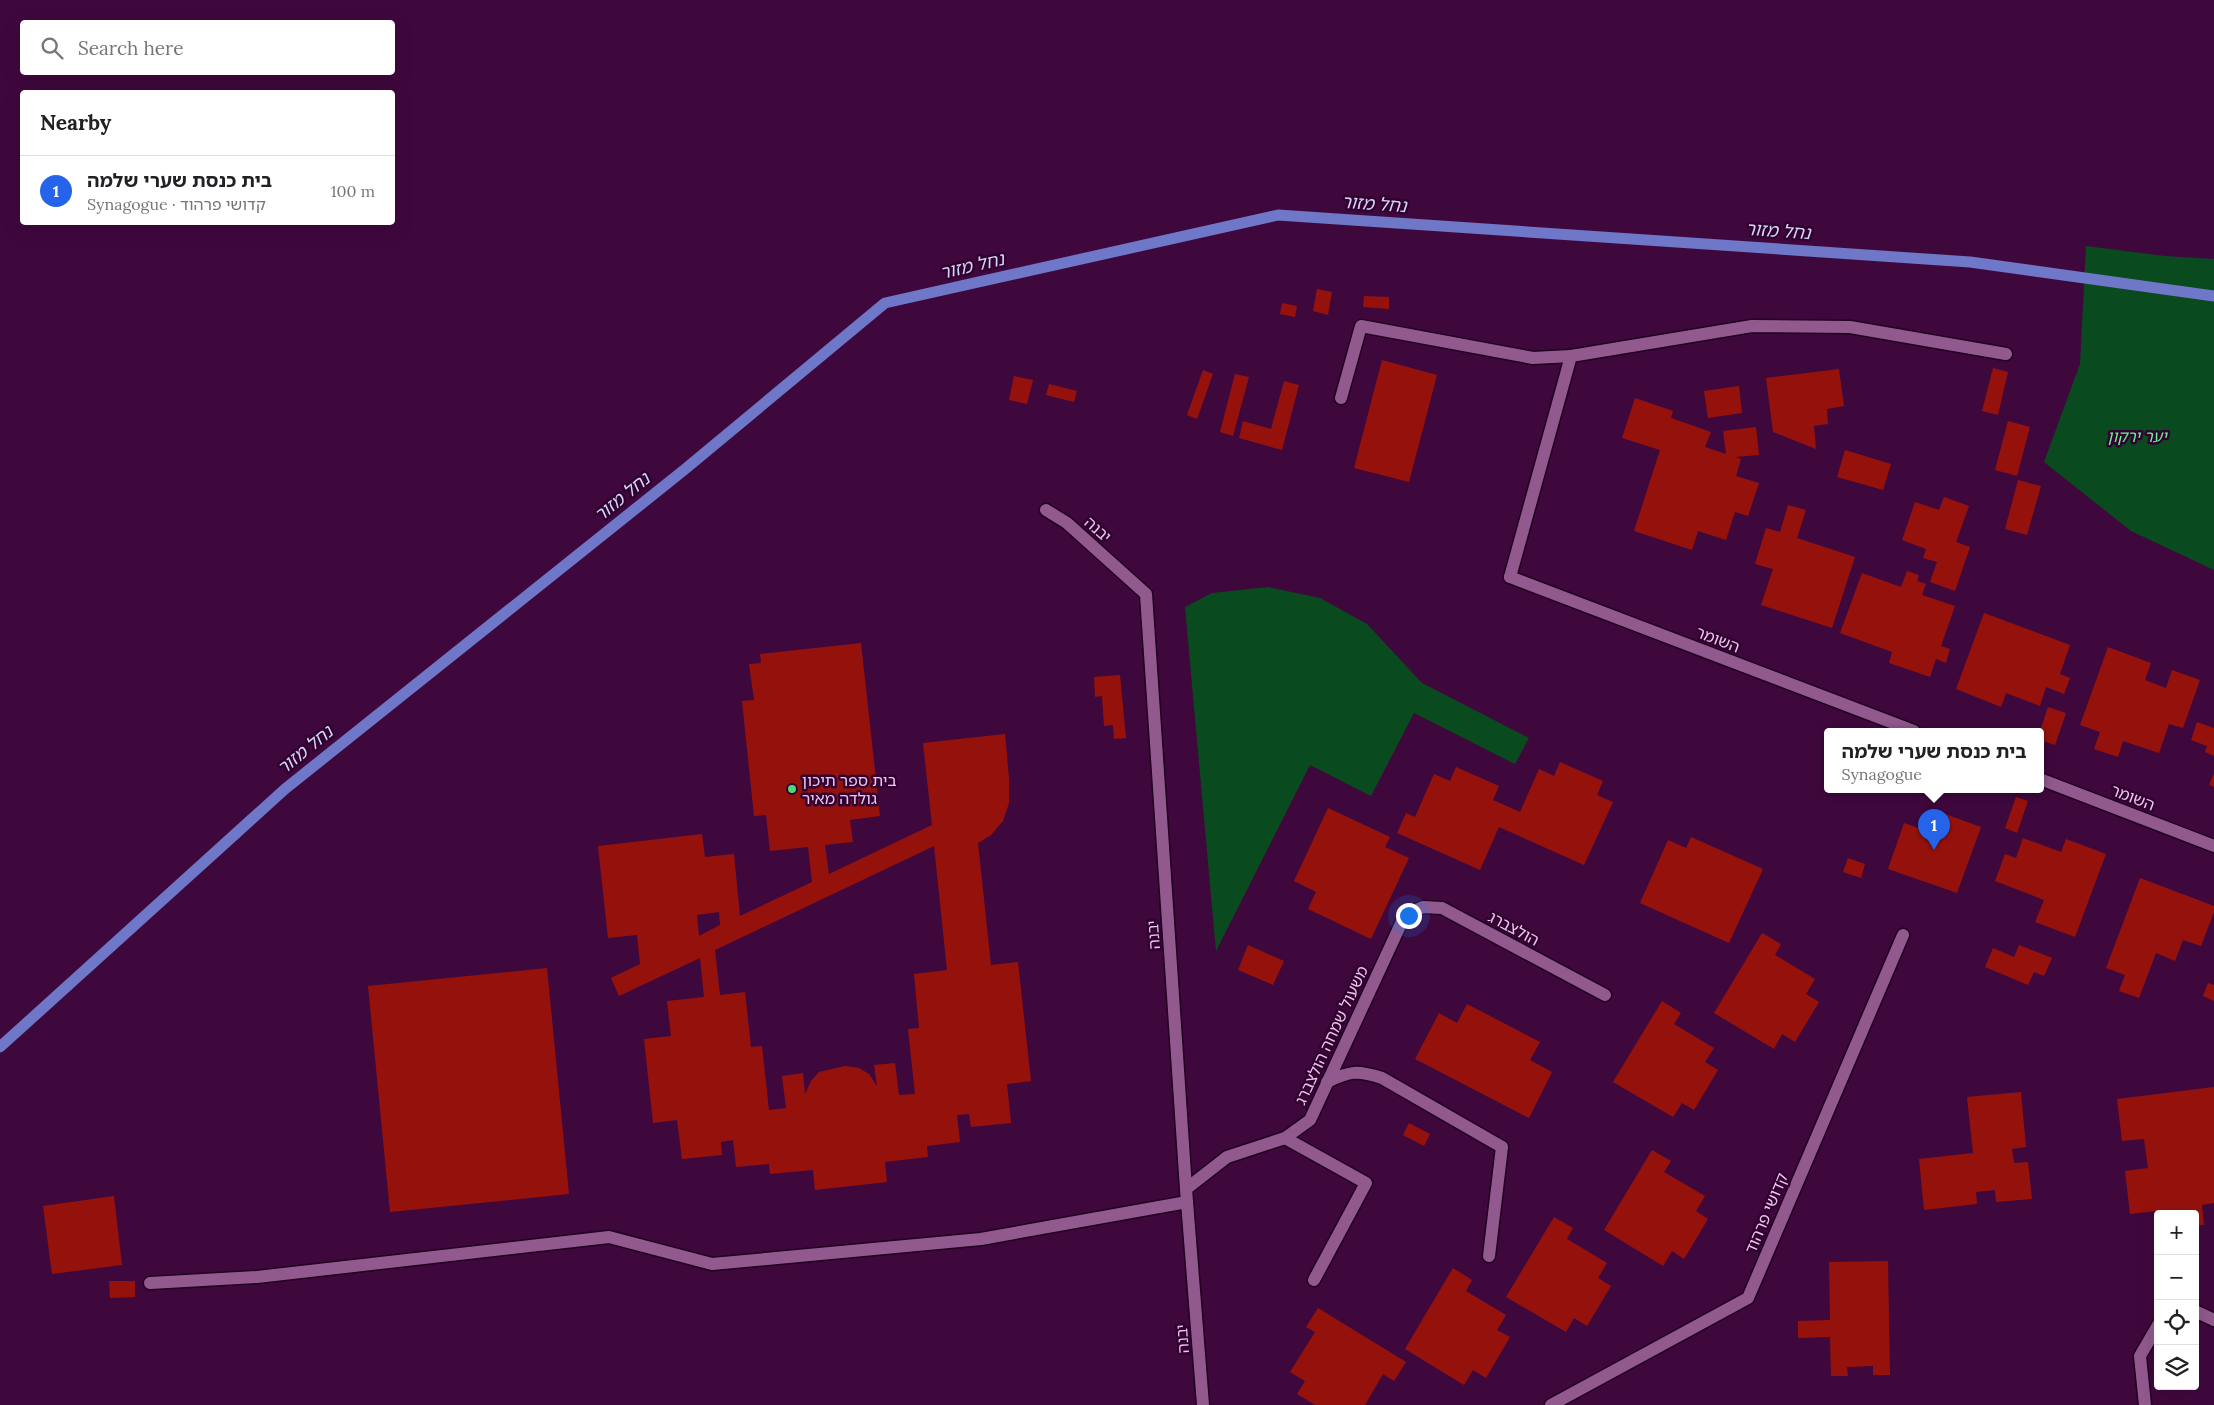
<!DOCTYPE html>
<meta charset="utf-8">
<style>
body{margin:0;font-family:Lora,"Noto Sans Hebrew",serif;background:#f6f6f6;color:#202124}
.controls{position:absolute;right:15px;bottom:15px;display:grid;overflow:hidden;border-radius:5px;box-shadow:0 5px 20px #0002}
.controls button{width:45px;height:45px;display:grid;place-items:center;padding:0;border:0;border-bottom:1px solid #e0e0e0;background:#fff;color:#202124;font:25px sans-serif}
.you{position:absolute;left:1408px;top:915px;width:18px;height:18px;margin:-12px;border:4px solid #fff;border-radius:50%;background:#1a73e8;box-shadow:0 0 0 8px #1a73e833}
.badge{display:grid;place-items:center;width:32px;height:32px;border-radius:50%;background:#2563eb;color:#fff;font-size:16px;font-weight:700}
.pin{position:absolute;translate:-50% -41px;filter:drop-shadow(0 1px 2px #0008)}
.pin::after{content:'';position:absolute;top:26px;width:18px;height:15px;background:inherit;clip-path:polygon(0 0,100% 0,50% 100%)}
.popup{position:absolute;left:1824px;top:728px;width:220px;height:65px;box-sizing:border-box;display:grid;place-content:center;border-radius:5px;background:#fff;filter:drop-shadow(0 1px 4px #0005);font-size:16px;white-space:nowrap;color:#757577}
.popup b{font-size:19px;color:#202124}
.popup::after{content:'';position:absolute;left:50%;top:100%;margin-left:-10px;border:10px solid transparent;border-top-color:#fff}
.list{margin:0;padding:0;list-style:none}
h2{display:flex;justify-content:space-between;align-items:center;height:65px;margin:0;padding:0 20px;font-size:21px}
h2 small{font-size:16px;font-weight:400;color:#757577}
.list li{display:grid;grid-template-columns:32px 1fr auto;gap:15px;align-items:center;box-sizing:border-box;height:70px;padding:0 20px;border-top:1px solid #e0e0e0}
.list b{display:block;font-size:19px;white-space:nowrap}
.list p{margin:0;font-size:16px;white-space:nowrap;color:#757577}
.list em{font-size:16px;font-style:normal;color:#757577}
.icon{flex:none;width:28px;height:28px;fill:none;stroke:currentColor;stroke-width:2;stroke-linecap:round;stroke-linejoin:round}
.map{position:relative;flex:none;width:2214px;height:1405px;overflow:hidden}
.search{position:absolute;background:#fff;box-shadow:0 5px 20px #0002;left:20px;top:20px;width:375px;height:55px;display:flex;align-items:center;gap:12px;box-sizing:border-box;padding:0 18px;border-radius:5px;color:#757577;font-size:19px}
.panel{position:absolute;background:#fff;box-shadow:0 5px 20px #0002;left:20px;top:90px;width:375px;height:135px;border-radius:5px}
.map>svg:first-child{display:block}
.green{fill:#0a4a1f}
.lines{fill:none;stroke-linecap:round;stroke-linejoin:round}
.stream{stroke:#6f77c8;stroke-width:11}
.building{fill:#95120c;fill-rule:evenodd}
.service-casing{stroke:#20001f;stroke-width:15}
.minor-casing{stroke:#20001f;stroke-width:15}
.service{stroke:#92598f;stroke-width:12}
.minor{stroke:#92598f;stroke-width:12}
.poi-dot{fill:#51d674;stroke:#303;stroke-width:2}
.labels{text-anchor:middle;stroke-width:5;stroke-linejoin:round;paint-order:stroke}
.park-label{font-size:16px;font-style:italic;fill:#62f487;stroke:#303}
.street-label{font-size:16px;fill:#e8c8e5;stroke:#303}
.poi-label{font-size:16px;fill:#e8c8e5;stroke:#303;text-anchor:start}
.water-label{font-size:18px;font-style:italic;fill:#ced8f3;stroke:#303}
</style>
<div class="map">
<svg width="2214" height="1405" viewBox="0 0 2214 1405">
<rect width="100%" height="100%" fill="#3f083d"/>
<g class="green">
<path d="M2086 246 2165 256 2214 259V570L2131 531 2044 462 2080 364Z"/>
<path d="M1268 587 1320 598 1367 624 1422 683 1529 738 1515 764 1414 713 1371 796 1310 765 1216 951 1185 607 1212 593Z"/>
</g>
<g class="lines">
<path class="stream" d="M0 1047 285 789 684 470 885 303 1278 215 1970 262 2214 296"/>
</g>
<g class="building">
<path d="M1317 289 1332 292 1328 315 1313 311Z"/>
<path d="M1364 296 1389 297V309L1363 307Z"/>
<path d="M1282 303 1297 306 1295 317 1280 314Z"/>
<path d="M1382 360 1437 375 1409 482 1354 468Z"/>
<path d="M1993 368 2008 372 1998 415 1982 411Z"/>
<path d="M1839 369 1844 406 1827 409 1828 424 1814 426 1816 449 1773 432 1766 378Z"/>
<path d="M1203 370 1213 374 1197 419 1187 415Z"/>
<path d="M1235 374 1249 377 1233 436 1220 432Z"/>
<path d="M1014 376 1033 380 1027 404 1009 400Z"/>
<path d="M1284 381 1299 385 1282 450 1239 438 1243 421 1271 429Z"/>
<path d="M1049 384 1077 391 1074 402 1046 395Z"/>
<path d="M1739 386 1742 413 1708 418 1704 391Z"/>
<path d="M1635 398 1673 411 1671 418 1711 432 1705 447 1726 454 1723 431 1756 427 1759 455 1736 457 1741 459 1736 476 1759 483 1748 516 1735 512 1726 540 1698 531 1692 550 1634 531 1660 450 1622 438Z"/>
<path d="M2008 421 2030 427 2017 476 1995 470Z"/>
<path d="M1845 450 1891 464 1883 490 1837 477Z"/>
<path d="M2018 480 2041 486 2027 535 2005 529Z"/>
<path d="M1944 497 1969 506 1956 542 1970 547 1955 591 1930 582 1937 562 1923 558 1926 549 1902 540 1915 502 1939 510Z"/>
<path d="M1788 505 1806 510 1797 538 1855 557 1832 628 1761 605 1773 569 1755 564 1766 528 1780 532Z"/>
<path d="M1907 571 1919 575 1917 581 1926 584 1922 595 1955 606 1941 646 1950 649 1946 663 1936 659 1930 677 1889 663 1892 652 1840 633 1862 573 1901 587Z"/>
<path d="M1984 613 2070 645 2060 674 2070 678 2064 694 2046 687 2040 706 2006 693 2001 707 1956 689Z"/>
<path d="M861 643 880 816 850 820 853 842 825 845 829 874 932 825 923 743 1005 734 1009 778V803L1003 821 991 835 978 843 991 965 1018 962 1031 1081 1007 1084 1011 1123 971 1127 969 1114 957 1115 960 1142 927 1146 928 1157 885 1162 887 1182 815 1190 813 1170 770 1174 769 1164 736 1167 733 1140 721 1142 722 1155 682 1159 677 1120 653 1123 644 1039 671 1036 667 1001 704 997 700 958 619 996 611 978 640 964 637 935 608 938 598 846 702 834 705 857 734 854 740 916 812 882 808 847 770 851 766 815 754 816 742 701 754 700 749 664 761 663 760 654ZM934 846 947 970 914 974 919 1028 908 1029 915 1094 899 1095 895 1063 874 1065 877 1086 869 1074 859 1068 845 1066 819 1072 811 1081 805 1094 803 1073 782 1076 786 1108 769 1110 762 1046 751 1047 745 992 720 995 715 950ZM719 912 720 925 699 936 697 915Z"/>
<path d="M2108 647 2151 663 2145 680 2166 688 2172 670 2200 680 2183 728 2169 724 2159 753 2123 741 2118 757 2094 749 2100 732 2080 725Z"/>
<path d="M1120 675 1126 738 1114 739 1113 725 1104 726 1102 696 1095 697 1094 677Z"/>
<path d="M2048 707 2066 713 2055 745 2040 740V731Z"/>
<path d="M2197 722 2214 728V756L2205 752 2207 746 2191 740Z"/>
<path d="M1560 762 1603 781 1597 795 1613 802 1584 865 1499 827 1480 870 1397 833 1406 813 1415 817 1434 774 1450 781 1456 767 1499 786 1493 800 1520 812 1539 769 1554 776Z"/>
<path d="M2214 773V787L2209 785Z"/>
<path d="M2016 797 2028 801 2017 833 2005 828Z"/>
<path d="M1328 808 1390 837 1385 847 1409 858 1371 939 1308 909 1316 892 1294 881Z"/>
<path d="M1937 811 1981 827 1957 893 1888 869 1904 823 1930 832Z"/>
<path d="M1691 837 1763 869 1729 943 1640 903 1668 840 1686 848Z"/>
<path d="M2023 838 2061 852 2066 839 2106 854 2075 937 2035 922 2044 900 1995 881 2005 854 2016 858Z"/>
<path d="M1848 858 1865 864 1861 878 1843 872Z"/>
<path d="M2140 878 2214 906V912L2201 946 2183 940 2175 961 2156 953 2139 998 2119 991 2125 975 2106 968Z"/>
<path d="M1762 933 1781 944 1775 955 1815 979 1806 994 1819 1002 1795 1042 1782 1034 1774 1049 1714 1013Z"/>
<path d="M1248 945 1284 961 1273 985 1238 970Z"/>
<path d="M2019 945 2052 958 2044 976 2034 972 2028 985 1985 967 1993 948 2014 957Z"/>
<path d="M547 968 569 1194 390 1212 368 986Z"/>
<path d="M2208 983 2214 985V1001L2203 996Z"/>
<path d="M1662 1001 1681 1013 1674 1024 1714 1048 1705 1062 1718 1070 1694 1110 1682 1103 1673 1117 1613 1082Z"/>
<path d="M1467 1004 1540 1042 1530 1060 1552 1072 1529 1118 1415 1059 1439 1013 1457 1023Z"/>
<path d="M2214 1087V1203L2202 1205 2204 1225 2195 1226V1214H2165V1210L2130 1214 2125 1171 2148 1168 2144 1139 2122 1141 2117 1099Z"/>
<path d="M2021 1092 2026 1147 2012 1149 2014 1163 2028 1162 2032 1199 1996 1202 1995 1190 1976 1192 1977 1204 1924 1210 1919 1159 1973 1153 1967 1097Z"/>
<path d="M1409 1123 1430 1134 1424 1146 1403 1135Z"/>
<path d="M1652 1150 1671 1161 1664 1172 1705 1196 1696 1211 1708 1219 1684 1259 1672 1251 1663 1266 1604 1230Z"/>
<path d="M114 1196 122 1265 52 1274 43 1206Z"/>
<path d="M1554 1217 1573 1228 1567 1239 1607 1263 1598 1278 1611 1286 1587 1326 1574 1318 1566 1332 1506 1297Z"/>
<path d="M1888 1261 1890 1375H1873V1366L1847 1367 1848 1376H1831L1830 1337 1798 1338V1321L1830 1320 1829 1262Z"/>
<path d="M1453 1268 1472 1280 1466 1291 1506 1315 1497 1330 1510 1337 1486 1378 1473 1370 1464 1385 1405 1349Z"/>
<path d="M109 1281H135V1297L110 1298Z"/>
<path d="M1318 1308 1406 1362 1394 1381 1383 1374 1365 1405H1315L1297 1394 1305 1381 1290 1372 1315 1332 1306 1327Z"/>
</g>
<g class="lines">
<g class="service-casing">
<g id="service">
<path d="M1341 398 1361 326 1533 358 1571 356"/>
<path d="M1510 577 1571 356 1752 326 1850 327 2006 354"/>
<path d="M1327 1082C1350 1071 1357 1070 1382 1078L1502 1147 1489 1256"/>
<path d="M1285 1138 1366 1183 1314 1280"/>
<path d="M150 1283 257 1277 609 1237 712 1264 981 1239 1187 1202"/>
<path d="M2145 1405 2140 1356 2158 1325"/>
</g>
</g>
<g class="minor-casing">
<g id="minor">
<path d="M1046 510 1067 523 1146 594 1186 1189 1203 1405"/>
<path d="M1510 577 1914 731"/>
<path d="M2040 779 2214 846"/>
<path d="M1186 1189 1227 1157 1285 1138 1310 1120 1405 915 1423 907 1442 908 1605 995"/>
<path d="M2195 1311 2214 1320"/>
<path d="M1551 1405 1748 1298 1903 935"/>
</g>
</g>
<use href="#service" class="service"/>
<use href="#minor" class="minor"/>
</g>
<circle class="poi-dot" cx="792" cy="789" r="5"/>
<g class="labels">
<g class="park-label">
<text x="2137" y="442">יער ירקון</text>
</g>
<g class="street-label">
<text transform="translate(1098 529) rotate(41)" y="6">יבנה</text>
<text transform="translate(1718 639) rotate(21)" y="6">השומר</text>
<text transform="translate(2133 797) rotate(21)" y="6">השומר</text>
<text transform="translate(1514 928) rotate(28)" y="6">הולצברג</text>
<text transform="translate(1153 935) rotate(-94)" y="6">יבנה</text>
<text transform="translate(1331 1035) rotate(-65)" y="6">משעול שמחה הולצברג</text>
<text transform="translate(1766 1213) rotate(-67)" y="6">קדושי פרהוד</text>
<text transform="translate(1182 1339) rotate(-94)" y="6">יבנה</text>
</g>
<g class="poi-label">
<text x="802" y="786">בית ספר תיכון<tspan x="802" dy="18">גולדה מאיר</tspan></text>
</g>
<g class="water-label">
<text transform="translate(1374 204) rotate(4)" y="6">נחל מזור</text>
<text transform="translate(1778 231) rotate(4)" y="6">נחל מזור</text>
<text transform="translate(972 266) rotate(-13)" y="6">נחל מזור</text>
<text transform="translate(622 497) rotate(-39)" y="6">נחל מזור</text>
<text transform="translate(305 750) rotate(-39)" y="6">נחל מזור</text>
</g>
</g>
</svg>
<div class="controls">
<button>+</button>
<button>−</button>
<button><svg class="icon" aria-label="locate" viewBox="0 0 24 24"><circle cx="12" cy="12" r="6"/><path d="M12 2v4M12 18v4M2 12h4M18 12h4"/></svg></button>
<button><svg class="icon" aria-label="layers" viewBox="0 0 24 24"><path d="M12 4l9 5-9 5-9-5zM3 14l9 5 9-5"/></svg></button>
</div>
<div class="you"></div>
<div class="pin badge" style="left:1934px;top:850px">1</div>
<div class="popup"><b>בית כנסת שערי שלמה</b>Synagogue</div>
<div class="search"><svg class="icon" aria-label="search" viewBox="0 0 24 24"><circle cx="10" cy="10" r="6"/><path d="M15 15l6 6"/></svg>Search here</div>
<section class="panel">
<h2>Nearby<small></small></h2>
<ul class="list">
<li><span class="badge">1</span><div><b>בית כנסת שערי שלמה</b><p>Synagogue · קדושי פרהוד</p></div><em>100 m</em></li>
</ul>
</section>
</div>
